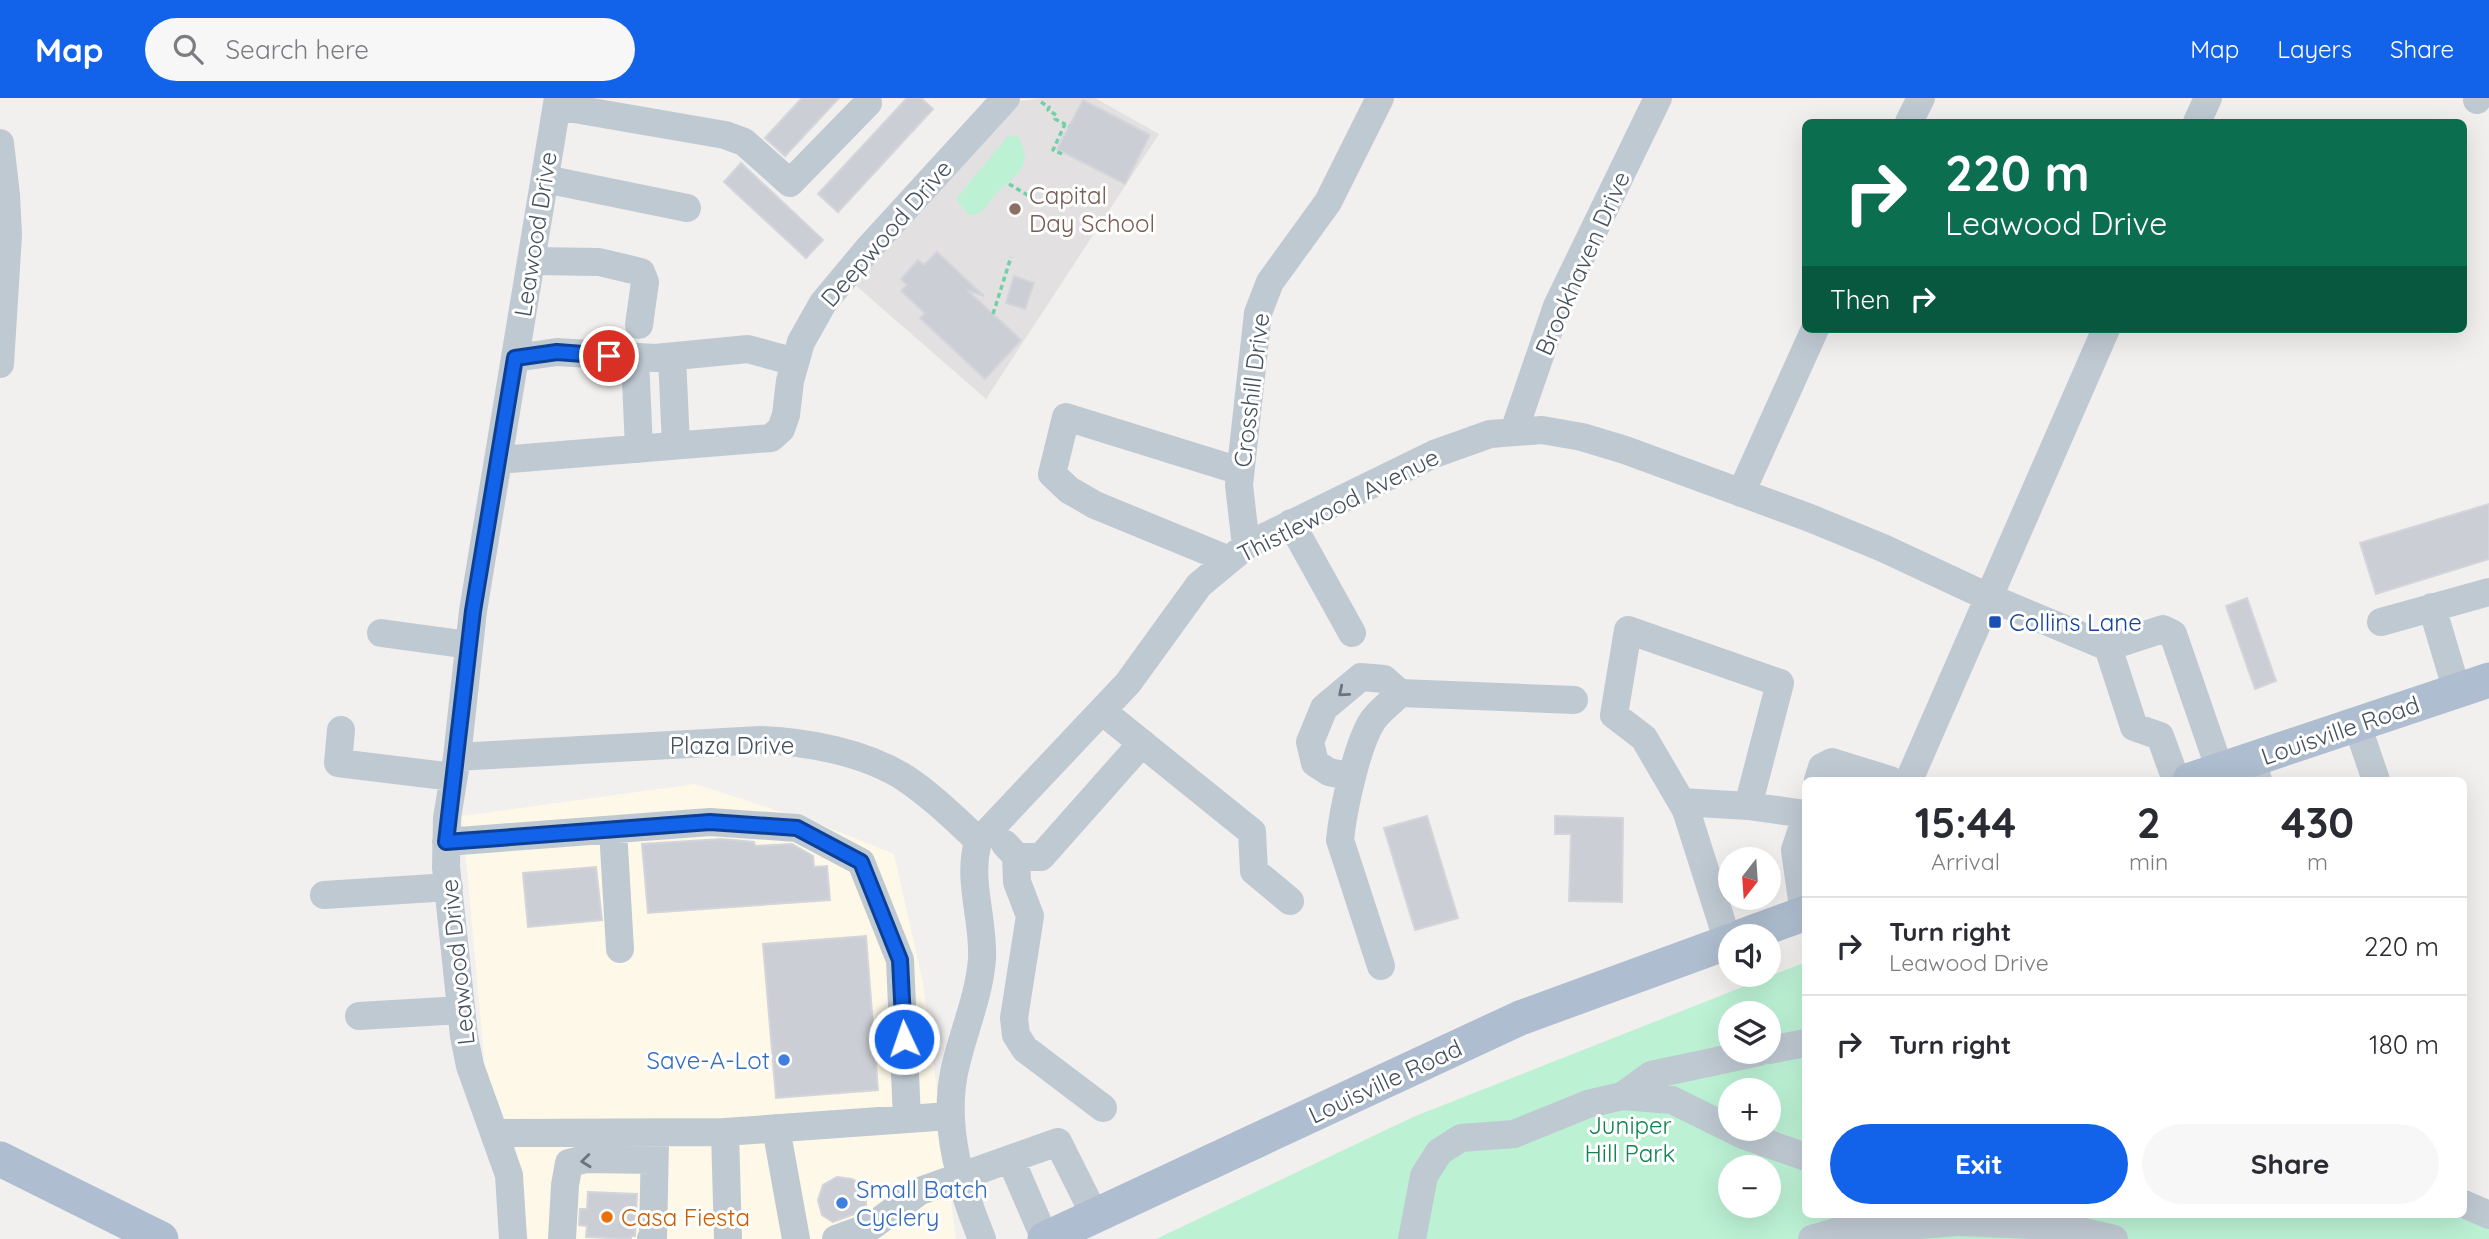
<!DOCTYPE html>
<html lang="en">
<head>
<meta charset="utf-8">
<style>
	body { margin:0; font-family:Quicksand,sans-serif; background:#f7f7f7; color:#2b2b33; height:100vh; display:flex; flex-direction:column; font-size:26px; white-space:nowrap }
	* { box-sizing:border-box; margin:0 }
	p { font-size:23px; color:#7c7c81 }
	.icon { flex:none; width:38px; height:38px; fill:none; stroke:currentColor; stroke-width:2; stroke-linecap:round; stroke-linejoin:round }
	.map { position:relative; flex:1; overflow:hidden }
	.panel { position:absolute; left:1802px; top:679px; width:665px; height:441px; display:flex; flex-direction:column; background:#fff; border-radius:10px; box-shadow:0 7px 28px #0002 }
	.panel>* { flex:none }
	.banner { position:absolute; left:1802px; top:21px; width:665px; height:214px; border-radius:10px; box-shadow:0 7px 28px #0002; background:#0b6e4f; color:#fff; overflow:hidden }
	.needle { width:46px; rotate:197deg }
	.tools { position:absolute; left:1718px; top:749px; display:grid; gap:14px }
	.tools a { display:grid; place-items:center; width:63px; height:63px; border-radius:50%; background:#fff; box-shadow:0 7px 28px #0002; font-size:35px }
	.pin { position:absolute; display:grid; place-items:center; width:60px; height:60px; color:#fff; margin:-30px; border:4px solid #fff; border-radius:50%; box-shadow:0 2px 7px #0007 }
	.me { position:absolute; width:77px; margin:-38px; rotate:357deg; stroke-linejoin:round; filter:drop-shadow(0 0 5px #0008) }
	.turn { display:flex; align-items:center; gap:24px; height:147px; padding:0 28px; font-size:32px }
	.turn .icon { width:91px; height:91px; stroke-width:2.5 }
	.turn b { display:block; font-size:49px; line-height:60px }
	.then { display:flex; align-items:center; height:66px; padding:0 28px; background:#0003; gap:14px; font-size:26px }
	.eta { display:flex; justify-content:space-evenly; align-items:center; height:119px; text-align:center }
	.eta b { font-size:42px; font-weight:800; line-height:49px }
	.primary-button { display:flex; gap:14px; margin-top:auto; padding:14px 28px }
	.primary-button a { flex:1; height:80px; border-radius:42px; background:#1263e9; color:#fff; font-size:28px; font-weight:800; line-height:80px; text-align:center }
	.primary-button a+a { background:#f7f7f7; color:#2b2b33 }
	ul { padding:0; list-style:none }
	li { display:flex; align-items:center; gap:21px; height:98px; padding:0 28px; border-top:2px solid #e1e1e2 }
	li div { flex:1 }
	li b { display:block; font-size:26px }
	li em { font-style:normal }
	header { display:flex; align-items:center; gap:42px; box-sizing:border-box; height:98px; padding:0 35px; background:#1263e9; color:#fff }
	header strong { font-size:33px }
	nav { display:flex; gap:38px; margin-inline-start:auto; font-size:24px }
	.search { width:490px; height:63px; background:#f7f7f7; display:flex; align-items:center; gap:18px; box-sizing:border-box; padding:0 24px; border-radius:38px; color:#7c7c81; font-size:26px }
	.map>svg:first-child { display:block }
	.commercial { fill:#fdf8e8 }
	.education { fill:#e3e0e1 }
	.green { fill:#bcf1d4; fill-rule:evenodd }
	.building { fill:#cbced4; stroke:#d3d5db; stroke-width:2 }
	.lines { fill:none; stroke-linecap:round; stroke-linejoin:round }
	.path { stroke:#72d0a8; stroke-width:3.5; stroke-dasharray:5 3.5; stroke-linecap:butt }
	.minor { stroke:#bfc9d2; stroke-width:28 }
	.major { stroke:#aebdcf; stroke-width:35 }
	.oneway { stroke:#6a7581 }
	.route-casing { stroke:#0c4097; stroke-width:18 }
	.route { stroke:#1263e9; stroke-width:12 }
	.education-dot { fill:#8d6e63; stroke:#fff; stroke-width:2.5 }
	.transit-dot { fill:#1a4fb4; stroke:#fff; stroke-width:2.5 }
	.shop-dot { fill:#3f7fe0; stroke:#fff; stroke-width:2.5 }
	.food-dot { fill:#e8710a; stroke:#fff; stroke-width:2.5 }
	.labels { text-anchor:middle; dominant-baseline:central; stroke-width:6; stroke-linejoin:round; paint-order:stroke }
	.education-label { font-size:24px; fill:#785e54; stroke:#fff; text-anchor:start }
	.street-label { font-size:24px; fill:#46515e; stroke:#fff }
	.transit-label { font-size:24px; fill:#164399; stroke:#fff; text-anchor:start }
	.shop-label { font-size:24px; fill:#366cbe; stroke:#fff; text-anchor:end }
	.park-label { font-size:24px; fill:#138352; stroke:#fff }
	.food-label { font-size:24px; fill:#c56008; stroke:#fff; text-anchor:start }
</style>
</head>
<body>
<header>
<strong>Map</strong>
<div class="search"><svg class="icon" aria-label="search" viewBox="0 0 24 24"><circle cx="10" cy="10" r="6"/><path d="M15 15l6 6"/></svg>Search here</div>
<nav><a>Map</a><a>Layers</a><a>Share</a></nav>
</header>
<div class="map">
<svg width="2489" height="1141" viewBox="0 0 2489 1141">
	<rect width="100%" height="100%" fill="#f2efef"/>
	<path class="commercial" d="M695 686 822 727 894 756 923 885 956 1141H528L517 1054 485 969 462 718Z"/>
	<path class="education" d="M1041 0H1095L1159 36 986 301 853 185 1016 2 1024 3Z"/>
	<path class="green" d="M1008 38H1018C1021 44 1025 52 1025 59 1023 77 1004 86 994 98 986 107 982 118 969 117L956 101Z
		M1806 864V1116H2489V1141H1156L1413 1019ZM1731 915H1769V954H1731ZM1731 992H1769V1031H1731ZM1731 1069H1769V1108H1731Z"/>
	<path class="building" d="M802 0H839L785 58 765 40Z
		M907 0H921L933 11 838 114 818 96Z
		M1083 2 1150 37 1125 86 1057 51Z
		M741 65 823 142 806 160 724 84Z
		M937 154 984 198 967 192 1021 242 985 281 920 220 925 215 901 193 907 187 901 181 918 162 924 167Z
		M1014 178 1034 185 1025 211 1006 205Z
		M2489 406V461L2376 496 2360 445Z
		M2247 500 2276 583 2255 591 2226 508Z
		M1427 718 1458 820 1415 832 1384 730Z
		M1555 718 1623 720 1622 804 1569 803 1571 736H1555Z
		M722 741 754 744 755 748 792 746 813 758 814 769 827 768 830 802 648 815 642 746Z
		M596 769 602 822 528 829 523 775Z
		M866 838 878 992 776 1000 763 846Z
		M837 1079 852 1081 859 1085 866 1099V1107L863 1113 833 1124 822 1117 818 1102 823 1087Z
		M588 1094 637 1096 635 1138H631V1141L586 1139 587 1128 579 1127 580 1111H587Z"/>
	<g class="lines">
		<path class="path" d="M1041 4 1049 9 1048 12 1056 17 1055 21 1065 26
			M1062 56 1053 52 1065 26 1069 28
			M1009 86 1034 101
			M993 216 1011 159"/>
		<path class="minor" d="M2477 2 2478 0
			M557 8 725 37 744 44 790 85 868 5
			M1909 24 1921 0
			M2197 24 2208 0
			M0 45 6 97 8 137 0 266
			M545 81 687 110
			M531 163 599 164 641 174 645 184 639 227
			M672 259 676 347
			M515 260 557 254 655 260 748 251 795 264
			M635 260 639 351
			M1514 333 1557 208 1658 0
			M498 362 771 340 781 331 786 317 790 283 801 244 823 205 868 151 1006 0
			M1741 395 1815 231
			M1291 425 1352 535
			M1246 448 1239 387 1258 215 1270 184 1328 104 1380 0
			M1229 462 1095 407 1069 392 1052 376 1066 319 1240 373
			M2432 509 2457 593
			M2381 524 2489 494
			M381 535 469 547
			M1102 613 1252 734 1254 773 1290 803
			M2357 627 2376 682
			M341 632 338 665 453 679
			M457 659 760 642C808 644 864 654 905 680 932 698 955 721 979 743
			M2252 662 2258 682
			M1352 679 1329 674 1315 665 1310 644 1324 610 1361 579 1384 581 1400 595
			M1818 682 1822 669 1832 664 1890 682
			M1909 682 2106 231
			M2176 682 2160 638 2134 629 2108 549 2163 531 2173 536 2220 672
			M1682 704 1748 708 1780 585 1628 532 1614 617 1644 640 1686 712 1728 844
			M1748 708 1806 716
			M613 732 620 851
			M446 744 710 724 797 730 861 764 900 862 907 1021
			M1005 746 1017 759H1041L1142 645
			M1016 758 1017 784 1030 818 1014 920 1016 937 1025 951 1103 1010
			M324 797 449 789
			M1804 816 1795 752 1806 719
			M1381 868 1340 742C1343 712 1357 646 1373 622 1380 612 1392 604 1400 595L1574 602
			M359 918 461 912
			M1769 952 1806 945
			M1622 998 1651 977 1759 954
			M776 1030 796 1141
			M725 1034 950 1018
			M495 1035 725 1034 728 1141
			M1011 1062 1045 1141
			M2464 1106 2489 1117
			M513 1141 509 1077 470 968 464 938 446 769 447 720 457 659 473 513 558 0
			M562 1141 565 1087 569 1065 586 1061 654 1062
			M651 1141 653 1139 655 1044
			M836 1141 872 1128 920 1093 1058 1044 1095 1118
			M982 1141C961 1090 943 1030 954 975 962 936 979 900 982 861 984 821 967 783 978 744L1128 585 1199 487 1246 448 1434 356 1490 336 1542 332 1582 339 1625 352 1810 420 1883 450 1988 499 2108 549
			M1412 1141 1424 1078 1439 1054 1461 1040 1514 1036 1588 1006 1622 998 1672 1002 1743 1037 1806 1059
			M1812 1141 1839 1133 1959 1124 2058 1128 2114 1141"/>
		<path class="major" d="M2190 682 2489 582
			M1743 838 1806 815
			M0 1061 161 1141
			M1045 1141 1520 920 1731 843"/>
	</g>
	<defs><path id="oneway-chevron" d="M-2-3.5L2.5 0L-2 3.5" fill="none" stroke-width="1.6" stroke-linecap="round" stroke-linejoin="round" transform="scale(1.75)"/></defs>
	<g class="oneway">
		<use href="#oneway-chevron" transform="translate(1343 594) rotate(140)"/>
		<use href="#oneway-chevron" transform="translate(586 1063) rotate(174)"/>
	</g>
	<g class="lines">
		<defs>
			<path id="route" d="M609 258 557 254 515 260 473 513 446 744 710 724 797 730 861 764 900 862 904 941"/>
		</defs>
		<use href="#route" class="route-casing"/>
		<use href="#route" class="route"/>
	</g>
	<circle class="education-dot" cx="1015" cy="111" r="7"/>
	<rect class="transit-dot" x="1988" y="517" width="14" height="14" rx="3.5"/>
	<g class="shop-dot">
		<circle cx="784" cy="962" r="7"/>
		<circle cx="842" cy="1105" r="7"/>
	</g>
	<circle class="food-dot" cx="607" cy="1119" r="7"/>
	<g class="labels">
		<g class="education-label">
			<text x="1029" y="97">Capital<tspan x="1029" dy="28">Day School</tspan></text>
		</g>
		<g class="street-label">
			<text transform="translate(886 135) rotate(-49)">Deepwood Drive</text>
			<text transform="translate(535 136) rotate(-81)">Leawood Drive</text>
			<text transform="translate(1582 165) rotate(-66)">Brookhaven Drive</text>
			<text transform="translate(1251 292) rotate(-83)">Crosshill Drive</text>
			<text transform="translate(1338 407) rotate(-27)">Thistlewood Avenue</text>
			<text transform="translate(2340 632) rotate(-19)">Louisville Road</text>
			<text x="732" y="647">Plaza Drive</text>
			<text transform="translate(457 864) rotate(-96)">Leawood Drive</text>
			<text transform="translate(1385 983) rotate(-25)">Louisville Road</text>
		</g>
		<g class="transit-label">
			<text x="2009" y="524">Collins Lane</text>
		</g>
		<g class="shop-label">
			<text x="770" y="962">Save-A-Lot</text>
			<text x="856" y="1091" text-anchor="start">Small Batch<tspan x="856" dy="28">Cyclery</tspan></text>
		</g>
		<g class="park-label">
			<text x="1630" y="1027">Juniper<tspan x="1630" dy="28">Hill Park</tspan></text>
		</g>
		<g class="food-label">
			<text x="621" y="1119">Casa Fiesta</text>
		</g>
	</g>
</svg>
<div class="tools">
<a><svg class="needle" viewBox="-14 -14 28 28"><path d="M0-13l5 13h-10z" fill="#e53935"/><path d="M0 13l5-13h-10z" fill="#7c7c81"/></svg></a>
<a><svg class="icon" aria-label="sound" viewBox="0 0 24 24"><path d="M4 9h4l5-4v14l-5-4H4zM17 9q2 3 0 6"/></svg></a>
<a><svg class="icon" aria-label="layers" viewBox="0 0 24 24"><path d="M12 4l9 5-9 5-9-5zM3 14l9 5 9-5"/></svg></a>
<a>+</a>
<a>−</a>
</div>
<div class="pin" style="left:609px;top:258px;background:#d93025"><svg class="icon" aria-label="arrive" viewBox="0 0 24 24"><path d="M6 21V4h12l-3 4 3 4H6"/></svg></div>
<svg class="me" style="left:904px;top:941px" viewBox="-20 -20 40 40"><circle r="17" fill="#1263e9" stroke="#fff" stroke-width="3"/><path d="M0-11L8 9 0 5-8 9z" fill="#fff"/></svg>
<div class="banner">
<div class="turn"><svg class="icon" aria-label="right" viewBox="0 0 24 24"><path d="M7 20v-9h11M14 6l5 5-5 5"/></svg><div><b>220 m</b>Leawood Drive</div></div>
<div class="then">Then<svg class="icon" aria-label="right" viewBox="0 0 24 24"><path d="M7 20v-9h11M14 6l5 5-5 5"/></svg></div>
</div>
<section class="panel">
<div class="eta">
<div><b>15:44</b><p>Arrival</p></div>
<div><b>2</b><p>min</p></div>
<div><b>430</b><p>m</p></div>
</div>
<ul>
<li><svg class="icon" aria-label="right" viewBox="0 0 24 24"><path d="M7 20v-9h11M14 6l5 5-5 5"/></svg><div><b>Turn right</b><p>Leawood Drive</p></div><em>220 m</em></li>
<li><svg class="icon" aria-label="right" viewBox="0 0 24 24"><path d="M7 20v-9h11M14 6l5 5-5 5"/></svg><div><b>Turn right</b></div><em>180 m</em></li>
</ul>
<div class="primary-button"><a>Exit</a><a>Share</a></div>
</section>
</div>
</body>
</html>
